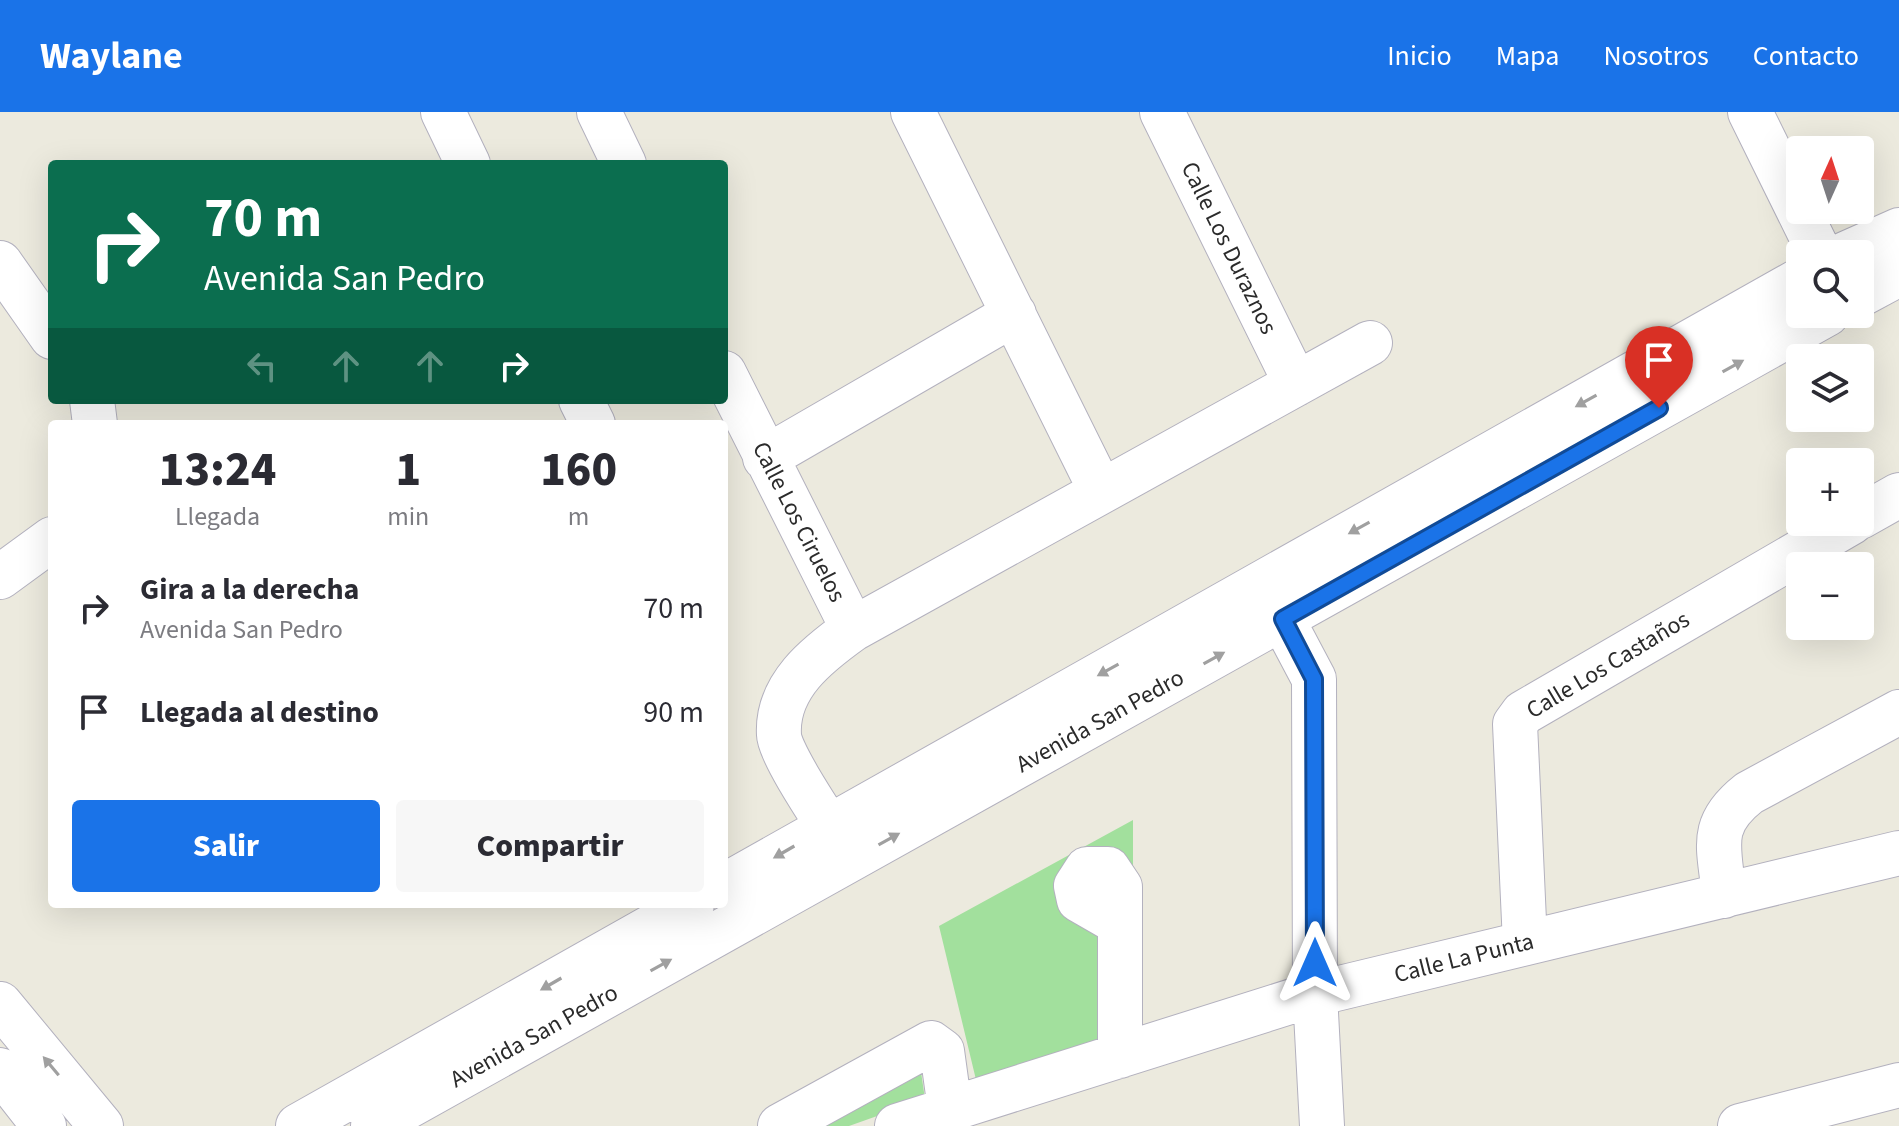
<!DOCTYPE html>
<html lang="es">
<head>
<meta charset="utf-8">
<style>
	body { margin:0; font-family:"Source Sans 3",sans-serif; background:#f7f7f7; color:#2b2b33; height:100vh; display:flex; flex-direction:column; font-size:30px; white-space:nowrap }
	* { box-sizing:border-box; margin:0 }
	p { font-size:26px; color:#7c7c81 }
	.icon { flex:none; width:44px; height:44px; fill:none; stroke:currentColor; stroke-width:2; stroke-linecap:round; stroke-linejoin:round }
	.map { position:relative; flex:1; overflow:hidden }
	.details { position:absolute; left:48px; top:308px; width:680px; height:488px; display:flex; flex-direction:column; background:#fff; border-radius:8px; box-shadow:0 8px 32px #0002 }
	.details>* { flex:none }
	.banner { position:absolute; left:48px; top:48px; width:680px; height:244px; border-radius:8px; box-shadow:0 8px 32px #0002; background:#0b6e4f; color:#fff; overflow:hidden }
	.needle { width:52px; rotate:3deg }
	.controls { position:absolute; left:1786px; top:24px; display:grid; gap:16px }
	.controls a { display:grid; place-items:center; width:88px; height:88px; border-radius:8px; background:#fff; box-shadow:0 8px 32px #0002; font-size:40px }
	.pin { position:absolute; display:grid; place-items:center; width:68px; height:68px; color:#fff; margin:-82px -34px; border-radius:50% 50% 50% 0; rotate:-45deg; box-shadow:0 0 8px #0007 }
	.pin .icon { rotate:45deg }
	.me { position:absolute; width:88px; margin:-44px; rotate:0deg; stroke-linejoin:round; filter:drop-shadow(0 0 6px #0008) }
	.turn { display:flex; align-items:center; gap:28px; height:168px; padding:0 24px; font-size:36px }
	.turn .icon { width:104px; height:104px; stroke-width:2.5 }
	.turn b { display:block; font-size:56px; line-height:68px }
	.lanes { display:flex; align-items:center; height:76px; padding:0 24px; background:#0003; justify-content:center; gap:40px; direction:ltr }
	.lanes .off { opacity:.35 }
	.eta { display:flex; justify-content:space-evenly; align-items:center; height:136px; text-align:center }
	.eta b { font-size:48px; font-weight:800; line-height:56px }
	.cta { display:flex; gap:16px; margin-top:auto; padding:16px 24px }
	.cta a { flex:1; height:92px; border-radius:8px; background:#1a73e8; color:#fff; font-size:32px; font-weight:800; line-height:92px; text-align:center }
	.cta a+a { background:#f7f7f7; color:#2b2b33 }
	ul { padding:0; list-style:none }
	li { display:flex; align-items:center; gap:24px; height:104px; padding:0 24px }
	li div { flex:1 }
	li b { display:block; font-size:30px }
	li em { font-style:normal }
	header { display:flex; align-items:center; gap:48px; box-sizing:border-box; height:112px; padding:0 40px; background:#1a73e8; color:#fff }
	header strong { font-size:38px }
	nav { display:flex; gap:44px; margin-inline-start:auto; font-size:28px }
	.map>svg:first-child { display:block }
	.green { fill:#a2e09d }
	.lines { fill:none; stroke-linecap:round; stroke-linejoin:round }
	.minor-casing { stroke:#b3b1be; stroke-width:46 }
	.minor { stroke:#fff; stroke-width:44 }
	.oneway { fill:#a0a0a0 }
	.route-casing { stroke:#114b97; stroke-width:20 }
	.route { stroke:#1a73e8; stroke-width:14 }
	.labels { text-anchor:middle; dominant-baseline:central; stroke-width:8; stroke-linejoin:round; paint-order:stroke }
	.street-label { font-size:24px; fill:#2b2b2b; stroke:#fff }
</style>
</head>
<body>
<header>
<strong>Waylane</strong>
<nav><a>Inicio</a><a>Mapa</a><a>Nosotros</a><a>Contacto</a></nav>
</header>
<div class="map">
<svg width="1899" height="1014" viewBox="0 0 1899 1014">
	<rect width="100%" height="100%" fill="#eceade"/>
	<path class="green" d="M1133 708V922L978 976 939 814Z
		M921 960 925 987 849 1014H821Z"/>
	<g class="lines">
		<defs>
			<path id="minor" d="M443 0 468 52
				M599 0 624 52
				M913 0 1101 379
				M1162 0 1296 272
				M1750 0 1820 142
				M1845 142 1899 118
				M0 151 52 225
				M1860 183 1899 162
				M724 261 853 517
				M92 288 95 312
				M581 288 593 312
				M765 346 1014 202
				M1860 405 1899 383
				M0 465 52 427
				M1268 480 1314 567 1315 882 1322 1014
				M829 715C818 698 779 639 779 623 776 574 818 542 853 517L1370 231
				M724 774 1800 168
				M1724 784C1720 736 1707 714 1749 681L1899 600
				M1119 811 1079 788 1076 774 1087 757H1108L1120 775V944
				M1525 831 1515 612 1523 601 1852 410
				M0 892 101 1014
				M0 958 44 1014
				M298 1014 692 792
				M373 1014 1827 202
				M780 1014 931 931 942 939 950 997
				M897 1014 1315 882 1899 741
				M1740 1014 1899 973"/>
		</defs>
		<use href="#minor" class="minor-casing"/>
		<use href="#minor" class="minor"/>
	</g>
	<defs><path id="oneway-solid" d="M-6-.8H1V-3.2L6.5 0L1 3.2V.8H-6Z" transform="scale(2)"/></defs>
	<g class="oneway">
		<use href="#oneway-solid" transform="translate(1733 254) rotate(-29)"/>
		<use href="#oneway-solid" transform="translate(1586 289) rotate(151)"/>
		<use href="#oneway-solid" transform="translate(1359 416) rotate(151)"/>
		<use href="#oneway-solid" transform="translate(1214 546) rotate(-29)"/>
		<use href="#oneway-solid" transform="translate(1108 558) rotate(151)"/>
		<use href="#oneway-solid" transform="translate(889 727) rotate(-29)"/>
		<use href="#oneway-solid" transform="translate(784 740) rotate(150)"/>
		<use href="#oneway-solid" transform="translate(661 853) rotate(-29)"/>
		<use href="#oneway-solid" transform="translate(551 872) rotate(150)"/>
		<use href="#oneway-solid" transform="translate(51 954) rotate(-130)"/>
	</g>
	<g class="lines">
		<defs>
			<path id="route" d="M1315 851 1314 567 1283 507 1659 296"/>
		</defs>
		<use href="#route" class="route-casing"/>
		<use href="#route" class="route"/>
	</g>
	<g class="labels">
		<g class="street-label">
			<text transform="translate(1229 136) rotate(64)">Calle Los Duraznos</text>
			<text transform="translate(799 410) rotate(63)">Calle Los Ciruelos</text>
			<text transform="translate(1608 553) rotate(-31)">Calle Los Castaños</text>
			<text transform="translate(1100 609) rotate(-29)">Avenida San Pedro</text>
			<text transform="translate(1464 846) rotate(-14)">Calle La Punta</text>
			<text transform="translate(534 924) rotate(-29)">Avenida San Pedro</text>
		</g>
	</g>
</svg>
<div class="controls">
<a><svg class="needle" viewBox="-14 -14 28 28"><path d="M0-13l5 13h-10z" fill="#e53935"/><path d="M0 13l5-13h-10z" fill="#7c7c81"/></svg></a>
<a><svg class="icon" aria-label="search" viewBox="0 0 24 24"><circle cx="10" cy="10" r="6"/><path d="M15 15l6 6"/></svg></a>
<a><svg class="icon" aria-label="layers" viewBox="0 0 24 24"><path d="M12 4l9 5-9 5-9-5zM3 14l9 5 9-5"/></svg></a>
<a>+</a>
<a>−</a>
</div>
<div class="pin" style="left:1659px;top:296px;background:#d93025"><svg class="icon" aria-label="arrive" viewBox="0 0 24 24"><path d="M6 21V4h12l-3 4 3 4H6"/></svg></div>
<svg class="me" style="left:1315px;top:851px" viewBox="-20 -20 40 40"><path d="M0-17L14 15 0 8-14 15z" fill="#1a73e8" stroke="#fff" stroke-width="4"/></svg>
<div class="banner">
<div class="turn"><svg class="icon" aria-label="right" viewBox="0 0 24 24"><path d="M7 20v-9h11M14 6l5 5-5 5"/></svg><div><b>70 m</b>Avenida San Pedro</div></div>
<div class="lanes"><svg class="icon off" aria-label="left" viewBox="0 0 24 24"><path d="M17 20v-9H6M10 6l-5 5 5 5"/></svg><svg class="icon off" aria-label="ahead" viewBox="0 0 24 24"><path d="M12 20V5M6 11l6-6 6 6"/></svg><svg class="icon off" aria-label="ahead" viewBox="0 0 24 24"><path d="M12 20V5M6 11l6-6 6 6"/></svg><svg class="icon" aria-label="right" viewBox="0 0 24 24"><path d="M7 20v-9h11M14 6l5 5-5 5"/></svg></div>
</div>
<section class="details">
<div class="eta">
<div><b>13:24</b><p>Llegada</p></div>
<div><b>1</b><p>min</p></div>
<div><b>160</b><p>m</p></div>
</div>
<ul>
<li><svg class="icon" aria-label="right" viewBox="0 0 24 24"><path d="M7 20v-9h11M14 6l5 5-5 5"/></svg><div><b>Gira a la derecha</b><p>Avenida San Pedro</p></div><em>70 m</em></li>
<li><svg class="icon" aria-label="arrive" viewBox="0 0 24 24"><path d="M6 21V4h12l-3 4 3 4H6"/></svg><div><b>Llegada al destino</b></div><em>90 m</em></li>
</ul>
<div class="cta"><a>Salir</a><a>Compartir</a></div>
</section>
</div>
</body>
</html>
